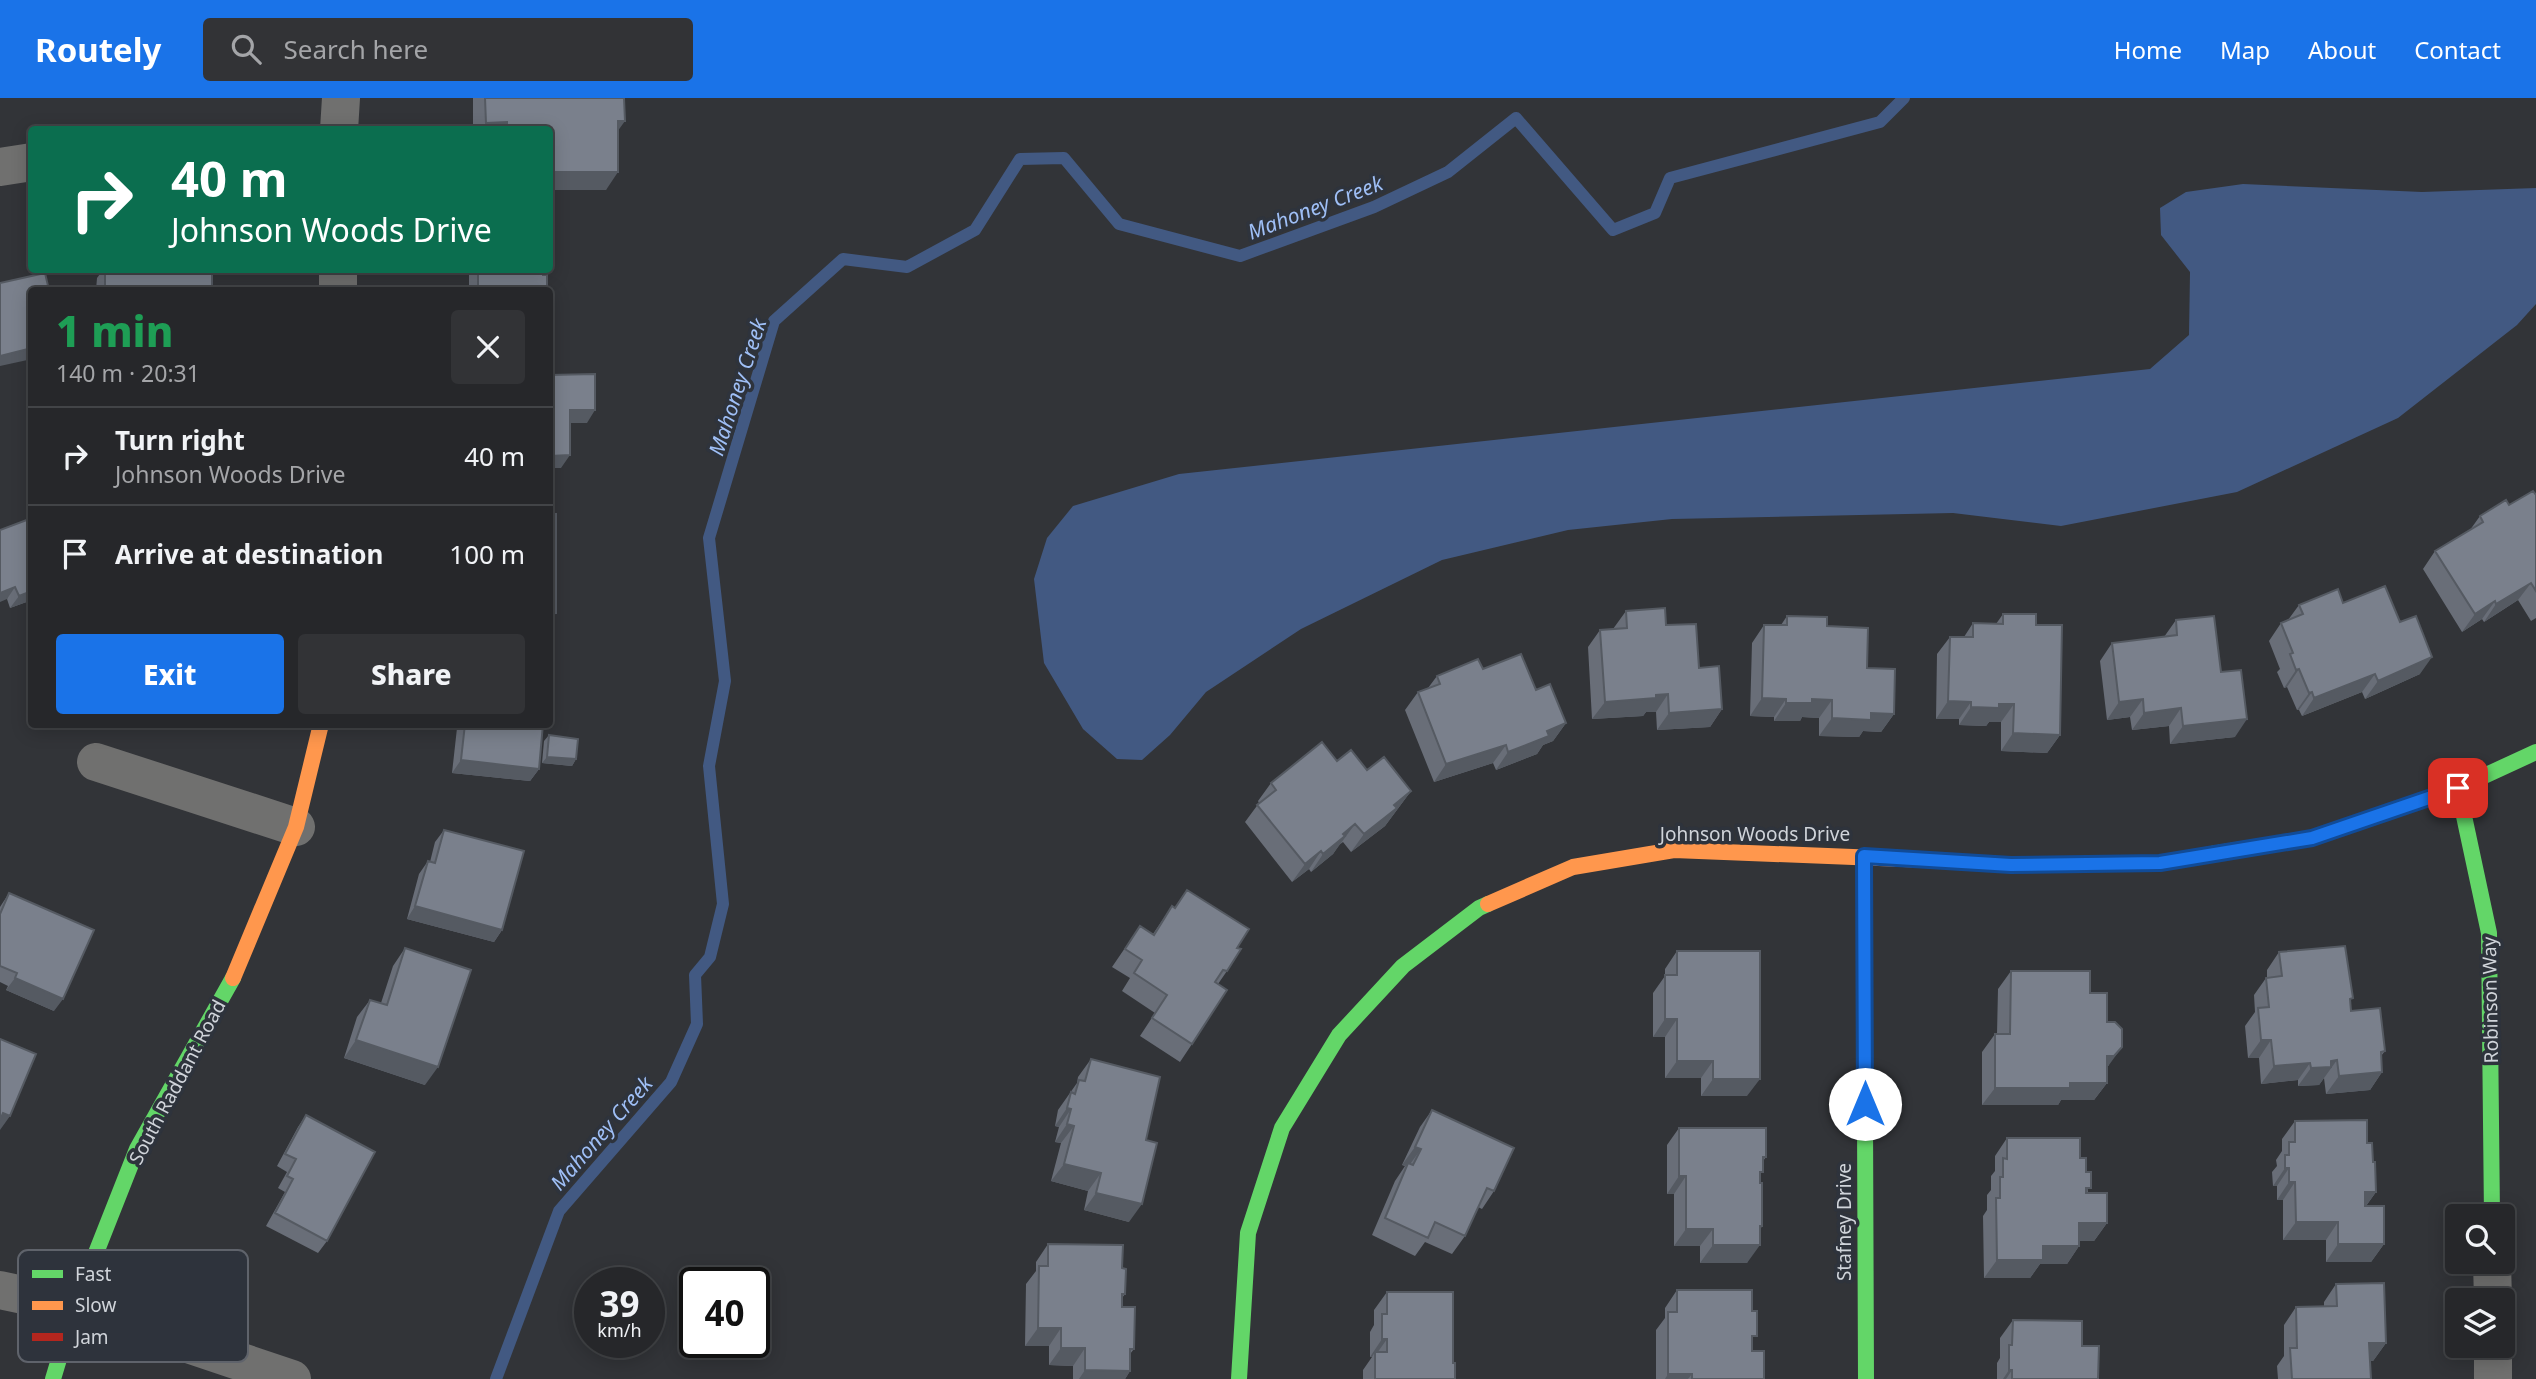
<!DOCTYPE html>
<html lang="en">
<head>
<meta charset="utf-8">
<style>
	body { margin:0; font-family:"Noto Sans",sans-serif; background:#323336; color:#f1f3f6; height:100vh; display:flex; flex-direction:column; font-size:26px; white-space:nowrap }
	* { box-sizing:border-box; margin:0 }
	p { font-size:23px; color:#a4a5a8 }
	.icon { flex:none; width:38px; height:38px; fill:none; stroke:currentColor; stroke-width:2; stroke-linecap:round; stroke-linejoin:round }
	.map { position:relative; flex:1; overflow:hidden }
	.panel { position:absolute; left:28px; top:189px; width:525px; height:441px; display:flex; flex-direction:column; background:#26272a; border-radius:7px; box-shadow:0 4px 18px #0003,0 0 0 2px #424447 }
	.panel>* { flex:none }
	.guide { position:absolute; left:28px; top:28px; width:525px; height:147px; border-radius:7px; box-shadow:0 4px 18px #0003,0 0 0 2px #424447; background:#0b6e4f; color:#fff; overflow:hidden }
	.tools { position:absolute; left:2445px; top:1106px; display:grid; gap:14px }
	.tools a { display:grid; place-items:center; width:70px; height:70px; border-radius:7px; background:#26272a; box-shadow:0 4px 18px #0003,0 0 0 2px #424447; font-size:35px }
	.speed { position:absolute; left:574px; top:1169px; display:flex; gap:14px; font-size:35px; font-weight:700; text-align:center }
	.speed>* { display:grid; place-content:center; width:91px; height:91px; border-radius:50%; background:#26272a; box-shadow:0 4px 18px #0003,0 0 0 2px #424447; line-height:1 }
	.speed small { font-size:18px; font-weight:400 }
	.speed .limit { border:4px solid #111; border-radius:10px; background:#fff; color:#111 }
	.pin { position:absolute; display:grid; place-items:center; width:60px; height:60px; color:#fff; margin:-30px; border-radius:14px; box-shadow:0 4px 10px #0006 }
	.me { position:absolute; width:77px; margin:-38px; rotate:0deg; stroke-linejoin:round; filter:drop-shadow(0 0 5px #0008) }
	.turn { display:flex; align-items:center; gap:24px; height:147px; padding:0 28px; font-size:32px }
	.turn .icon { width:91px; height:91px; stroke-width:2.5 }
	.turn b { display:block; font-size:49px; line-height:60px }
	.round { display:grid; place-items:center; flex:none; width:74px; height:74px; border-radius:7px; background:#323336 }
	.headline { display:flex; align-items:center; justify-content:space-between; height:119px; padding:0 28px }
	h1 { font-size:42px; font-weight:800; line-height:52px; color:#1e9e55 }
	.cta { display:flex; gap:14px; margin-top:auto; padding:14px 28px }
	.cta a { flex:1; height:80px; border-radius:7px; background:#1a73e8; color:#fff; font-size:28px; font-weight:800; line-height:80px; text-align:center }
	.cta a+a { background:#323336; color:#f1f3f6 }
	ul { padding:0; list-style:none }
	li { display:flex; align-items:center; gap:21px; height:98px; padding:0 28px; border-top:2px solid #424447 }
	li div { flex:1 }
	li b { display:block; font-size:26px }
	li em { font-style:normal }
	header { display:flex; align-items:center; gap:42px; box-sizing:border-box; height:98px; padding:0 35px; background:#1a73e8; color:#fff }
	header strong { font-size:33px }
	nav { display:flex; gap:38px; margin-inline-start:auto; font-size:24px }
	.search { width:490px; height:63px; background:#323336; display:flex; align-items:center; gap:18px; box-sizing:border-box; padding:0 24px; border-radius:7px; color:#a4a5a8; font-size:26px }
	.map>svg:first-child { display:block }
	.water { fill:#425982 }
	.lines { fill:none; stroke-linecap:round; stroke-linejoin:round }
	.stream { stroke:#425982; stroke-width:12 }
	.street { stroke:#70706f; stroke-width:38 }
	.fast { stroke:#63d668; stroke-width:16 }
	.slow { stroke:#ff974d; stroke-width:16 }
	.jam { stroke:#b3261e; stroke-width:16 }
	.wall { fill:#696e78 }
	.shaded-wall { fill:#555a62 }
	.building { fill:#7a808c; stroke:#555a62; stroke-width:2 }
	.route-casing { stroke:#114b97; stroke-width:18 }
	.route { stroke:#1a73e8; stroke-width:12 }
	.labels { text-anchor:middle; dominant-baseline:central; stroke-width:7; stroke-linejoin:round; paint-order:stroke }
	.street-label { font-size:19px; fill:#d0d4da; stroke:#2e333c }
	.water-label { font-size:21px; font-style:italic; fill:#9fbff6; stroke:#2e333c }
	.key { fill:#2e333c; stroke:#5f636b; stroke-width:2 }
	.key-label { font-size:19px; fill:#d0d4da }
</style>
</head>
<body>
<header>
<strong>Routely</strong>
<div class="search"><svg class="icon" aria-label="search" viewBox="0 0 24 24"><circle cx="10" cy="10" r="6"/><path d="M15 15l6 6"/></svg>Search here</div>
<nav><a>Home</a><a>Map</a><a>About</a><a>Contact</a></nav>
</header>
<div class="map">
<svg width="2536" height="1281" viewBox="0 0 2536 1281">
	<rect width="100%" height="100%" fill="#323438"/>
	<path class="water" d="M2243 86 2422 94 2536 90V206L2517 227 2398 320 2237 394 2061 428 1953 415 1672 421 1568 432 1442 462 1301 531 1206 594 1170 637 1142 662 1117 661 1083 631 1044 565 1034 481 1047 440 1073 408 1179 376 2150 271 2189 237 2190 174 2161 137 2160 110 2186 94Z"/>
	<g class="lines">
		<path class="stream" d="M496 1281 559 1113 671 984 697 926 695 877 710 859 723 806 709 668 725 583 709 440 774 223 843 161 907 169 975 132 1020 61 1064 60 1119 126 1240 158 1374 109 1448 74 1516 20 1613 132 1655 115 1670 80 1880 24 1904 0"/>
		<path class="street" d="M339 32 341 0
			M0 69 32 64
			M338 192V172
			M96 664 296 729
			M2492 1164 2493 1202
			M0 1192 75 1208 292 1281
			M2493 1248V1281"/>
		<path class="fast" d="M2458 690 2489 835 2492 1118
			M2212 756 2312 740 2458 690 2536 654
			M1864 758 1866 1281
			M53 1281 75 1208 137 1051 233 880
			M1239 1281 1248 1135 1282 1030 1339 937 1403 868 1479 810 1488 806"/>
		<path class="slow" d="M1488 806 1573 769 1674 752 1928 762
			M233 880 296 729 321 626"/>
		<path class="jam" d="M1928 762 2011 767 2160 765 2212 756"/>
	</g>
	<path class="wall" d="M473 0H624L606 92 550 32H473Z
		M103 172H212V192H96L97 180Z
		M469 172H543V177L547 192H469Z
		M2536 397V520L2531 523 2518 502 2484 524 2482 521 2462 534 2423 471 2435 453 2470 432 2480 418Z
		M32 420V502L10 510 7 501Z
		M2343 505 2420 576 2365 601 2362 594 2302 618 2299 612H2297L2287 589 2284 590 2277 574 2280 571 2269 543 2281 525 2288 522 2299 507Z
		M1626 513 1666 527 1699 570 1722 611 1710 629 1657 632 1656 614H1646L1643 618 1592 621 1588 549 1600 532 1613 531Z
		M2003 516 2036 527 2060 637 2047 655 2001 653V624H1989L1986 628 1959 627V621H1936L1937 556 1950 539H1964L1973 525 1996 526Z
		M1787 518 1827 528 1867 570 1894 616 1881 634 1863 633 1859 639 1819 638V620L1802 619 1800 623H1774V619L1750 618 1752 545 1764 527H1781Z
		M2176 522 2221 574 2235 639 2170 646 2169 628 2132 632 2130 619 2107 622 2100 563 2112 545 2164 539Z
		M1483 571 1536 592 1566 625 1553 643 1543 647 1537 656 1496 672 1493 665 1434 684 1405 612 1418 594 1428 590 1437 578Z
		M459 626H543L539 671 530 683 452 675 457 630Z
		M549 637 576 661 572 668 542 665 544 643Z
		M1337 663 1367 672 1411 693 1385 728 1351 754 1343 744 1339 747 1333 756 1311 774 1309 771 1292 784 1245 724 1259 705 1258 703 1271 685Z
		M444 732 502 832 494 844 407 821 419 776 428 763 430 764 435 744Z
		M1187 792 1237 850 1227 873 1218 886 1192 946 1180 964 1140 938 1155 915 1122 893 1130 880 1112 869 1140 828 1153 836 1172 808 1175 810Z
		M9 795 54 913 6 892 8 888 0 884V809Z
		M405 850 425 987 344 960 357 919 370 902 381 905 393 868Z
		M1677 853 1747 998H1701V980H1665V939H1653V895L1665 878V871Z
		M2279 854 2350 904 2351 913 2385 953 2381 958 2382 974 2370 992 2326 996 2324 980 2319 987 2298 988V982L2261 986 2259 960H2248L2245 928 2255 914 2254 897 2266 880 2267 879V872Z
		M2011 873 2090 895 2107 924 2109 967 2107 969V985L2094 1002H2061L2058 1007H1982V954L1995 936H1997L1998 891Z
		M1091 961 1129 1124 1084 1112 1088 1093 1051 1083 1061 1045 1055 1044 1059 1029 1055 1028 1058 1012 1077 985 1078 979Z
		M1432 1012 1494 1093 1482 1111 1478 1109 1465 1138 1452 1156 1425 1144 1415 1158 1372 1137 1395 1083 1405 1068 1402 1067 1420 1029Z
		M306 1017 327 1143 318 1155 266 1128 285 1094 278 1090 287 1074 277 1068 298 1029Z
		M2295 1023 2367 1045 2373 1064 2376 1094 2366 1108 2384 1146 2371 1164H2326V1142H2283V1102H2277V1088H2273L2272 1074 2277 1068 2276 1062 2282 1053V1041Z
		M1679 1030 1766 1059 1763 1063 1760 1078 1762 1128 1760 1132 1747 1165H1700V1148H1674V1096H1667V1047Z
		M2007 1040 2080 1060 2086 1074 2088 1095 2107 1125 2094 1143H2079V1148L2067 1166H2040L2030 1180H1984L1983 1118 1987 1112V1097L1991 1092V1078L1995 1073V1058Z
		M1048 1146 1122 1170 1125 1196 1122 1200V1209L1134 1251 1130 1256V1273L1125 1281H1073V1268L1049 1267V1248H1025L1026 1186 1036 1173V1164Z
		M2336 1186 2386 1245 2373 1263H2370L2371 1281H2278L2277 1268 2284 1258V1227L2296 1209 2324 1208V1204Z
		M1677 1192 1752 1245V1253L1764 1281H1656V1232L1665 1220V1210Z
		M1387 1194 1453 1265 1455 1281H1363V1272L1372 1259H1370V1234L1374 1227V1212Z
		M2013 1222 2082 1248 2098 1281H1997V1265L2000 1260V1240Z"/>
	<path class="shaded-wall" d="M618 23H625L612 41Z
		M507 24 502 32H481L486 25Z
		M550 74H618L606 92H550Z
		M32 250V261L0 268V258Z
		M570 312H595L587 325H561Z
		M570 357 561 370H550V358Z
		M2531 485 2518 502 2484 524 2496 506Z
		M15 489 7 501 0 504V495Z
		M32 493V502L10 510 19 498Z
		M2495 503 2482 521 2462 534 2475 516Z
		M550 515H556L550 524Z
		M2432 559 2420 576 2365 601 2378 583Z
		M2299 571 2287 589 2284 590 2296 572Z
		M2375 576 2362 594 2302 618 2314 600Z
		M2312 594 2299 612H2297L2309 595Z
		M1668 596 1656 614H1646L1643 618 1592 621 1605 604Z
		M1762 600 1786 601 1774 619 1750 618Z
		M1812 601 1832 602 1819 620 1802 619 1800 623H1774L1786 605Z
		M2143 601 2130 619 2107 622 2119 604Z
		M1948 603 1971 604 1959 621H1936Z
		M1999 606H2014L2001 624H1989L1986 628 1959 627 1971 609Z
		M2181 610 2169 628 2132 632 2144 615Z
		M1722 611 1710 629 1657 632 1669 615Z
		M1871 615 1894 616 1881 634 1863 633 1859 639 1819 638 1832 620Z
		M2247 621 2235 639 2170 646 2183 628Z
		M1566 625 1553 643 1543 647 1537 656 1496 672 1508 654 1547 633Z
		M2013 635 2060 637 2047 655 2001 653Z
		M1506 647 1493 665 1434 684 1446 666Z
		M547 659 576 661 572 668 542 665Z
		M461 662 539 671 530 683 452 675Z
		M1411 693 1385 728 1351 754 1364 736 1394 707Z
		M1355 726 1333 756 1311 774 1323 756 1343 736Z
		M1321 753 1309 771 1292 784 1305 766Z
		M415 808 502 832 494 844 407 821Z
		M15 880 63 901 54 913 6 892Z
		M1665 921H1677L1665 939H1653Z
		M356 942 438 969 425 987 344 960Z
		M2261 942H2271L2259 960H2248Z
		M2122 949 2109 967 2101 976 2107 958Z
		M2337 962 2319 987 2298 988 2311 970 2331 963Z
		M1677 963H1713L1701 980H1665Z
		M2310 965 2298 982 2261 986 2274 968Z
		M2382 974 2370 992 2326 996 2339 978Z
		M1713 981H1760L1747 998H1701Z
		M2070 985H2107L2094 1002H2061L2058 1007H1982L1995 990Z
		M1067 1010 1071 1011 1059 1029 1055 1028Z
		M3 1015 10 1018 0 1032V1019Z
		M1067 1026 1074 1028 1061 1045 1055 1044Z
		M1415 1049 1421 1051 1408 1069V1065L1406 1068 1402 1067Z
		M1064 1066 1101 1075 1088 1093 1051 1083Z
		M2285 1070H2289L2277 1088H2273Z
		M1679 1078H1686L1674 1096H1667Z
		M2289 1084H2295L2283 1102H2277Z
		M2365 1094H2376L2363 1112Z
		M1096 1095 1142 1106 1129 1124 1084 1112Z
		M2296 1124H2338L2326 1142H2283Z
		M2079 1125H2107L2094 1143H2067Z
		M1686 1131H1713L1700 1148H1674Z
		M2338 1146H2384L2371 1164H2326Z
		M1713 1147H1760L1747 1165H1700Z
		M2043 1148H2079L2067 1166H2040L2030 1180H1984L1997 1162Z
		M1038 1230H1061L1049 1248H1025Z
		M1382 1241H1387L1375 1258V1254L1372 1259H1370Z
		M2369 1245H2386L2373 1263H2356Z
		M1061 1250H1085L1073 1268 1049 1267Z
		M1085 1272 1130 1273 1125 1281H1079Z
		M2009 1272H2012L2006 1281H2003Z
		M1668 1276H1692L1688 1281H1665Z"/>
	<path class="building" d="M485 0H624L625 23H618V74H550V32H507V24L486 25Z
		M105 172H212V192H105Z
		M478 172H543V177H547V192H478Z
		M45 175 49 192H32V250L0 258V185Z
		M595 276V312H570V357L550 358V277Z
		M2533 393 2536 397V493L2531 485 2496 506 2495 503 2475 516 2435 453 2483 424 2480 418 2506 402 2509 407Z
		M550 416H556V515H550Z
		M32 420V493L19 498 15 489 0 495V432Z
		M2385 488 2400 524 2416 518 2432 559 2378 583 2375 576 2314 600 2312 594 2309 595 2299 571 2296 572 2290 556 2293 555 2281 525 2303 516 2299 507 2338 491 2343 505Z
		M1665 510 1666 527 1696 526 1699 570 1719 568 1722 611 1669 615 1668 596 1656 597V600L1605 604 1600 532 1627 530 1626 513Z
		M2003 516H2036V527H2062L2060 637 2013 635 2014 606H1999V610L1971 609V604L1948 603 1950 539H1973V525L2003 526Z
		M1787 518 1827 519V528L1868 530 1867 570 1895 571 1894 616 1871 615V622L1832 620V602L1812 601V605H1786V601L1762 600 1764 527H1787Z
		M2214 518 2221 574 2241 572 2247 621 2183 628 2181 610 2144 615 2143 601 2119 604 2112 545 2177 537 2176 522Z
		M1521 556 1536 592 1550 586 1566 625 1547 633 1549 638 1508 654 1506 647 1446 666 1418 594 1440 586 1437 578 1478 561 1483 571Z
		M465 626H543L539 671 461 662Z
		M549 637 578 641 576 661 547 659Z
		M1322 644 1337 663 1351 652 1367 672 1384 659 1411 693 1394 707 1397 710 1364 736 1355 726 1343 736 1345 738 1323 756 1321 753 1305 766 1257 707 1276 692 1271 685Z
		M444 732 524 753 502 832 415 808 428 763 435 765Z
		M1187 792 1249 831 1237 850 1241 851 1227 873 1223 872 1215 884 1227 892 1192 946 1152 920 1167 897 1134 875 1142 862 1125 851 1140 828 1154 837 1172 808 1175 810Z
		M9 795 94 832 63 901 15 880 17 875 0 868V816Z
		M2345 848 2353 900 2350 901 2351 913 2380 910 2385 953 2381 954 2382 974 2339 978 2337 962 2331 963V969L2311 970 2310 965 2274 968 2271 942H2261L2258 910 2269 909 2266 880 2282 878 2279 854Z
		M405 850 471 872 438 969 356 942 370 902 387 907Z
		M1677 853H1760V981H1713V963H1677V921H1665V877H1677Z
		M2011 873H2090V895H2107V924H2115L2122 931V949L2114 958H2107V985H2070V990H1995V936H2010Z
		M0 941 36 956 10 1018 3 1015 0 1022Z
		M1091 961 1160 979 1146 1042 1157 1045 1142 1106 1096 1095 1101 1075 1064 1066 1074 1028 1067 1026 1071 1011 1067 1010 1071 994 1075 996 1079 982 1085 983Z
		M1432 1012 1514 1050 1494 1093 1487 1090 1465 1138 1435 1124 1428 1140 1385 1120 1408 1065 1413 1067 1421 1051 1415 1049Z
		M306 1017 375 1054 327 1143 275 1115 293 1081 287 1078 296 1061 285 1056Z
		M2367 1022V1045H2372L2373 1064H2375L2376 1094H2365V1108H2384V1146H2338V1124H2296L2295 1084H2289V1070H2285V1057H2289V1044H2295V1023Z
		M1679 1030H1766V1059H1763V1074H1760V1085H1762V1128H1760V1147H1713V1131H1686V1078H1679Z
		M2007 1040H2080V1060H2086V1074H2091V1090H2086V1095H2107V1125H2079V1148H2043V1162H1997L1996 1100H2000V1079H2003V1060L2007 1061Z
		M1048 1146 1123 1147 1122 1170 1126 1171 1125 1196H1122V1209H1135L1134 1251H1130V1273L1085 1272V1250H1061V1230H1038L1039 1168H1048Z
		M2384 1185 2386 1245H2369L2371 1281H2292L2290 1250H2297L2296 1209 2337 1208 2336 1186Z
		M1677 1192H1752V1213H1757V1238H1752V1253H1764V1281H1692V1276H1668V1214H1677Z
		M1387 1194H1453V1265H1455V1281H1375V1254H1387V1241H1382V1216H1387Z
		M2013 1222 2082 1223V1248H2099L2098 1281H2012V1272H2009V1247H2012Z"/>
	<g class="lines">
		<defs>
			<path id="route" d="M1865 1006 1864 758 2011 767 2160 765 2312 740 2458 690"/>
		</defs>
		<use href="#route" class="route-casing"/>
		<use href="#route" class="route"/>
	</g>
	<g class="labels">
		<g class="street-label">
			<text x="1755" y="736">Johnson Woods Drive</text>
			<text transform="translate(2490 902) rotate(-91)">Robinson Way</text>
			<text transform="translate(177 984) rotate(-62)">South Raddant Road</text>
			<text transform="translate(1844 1124) rotate(-90)">Stafney Drive</text>
		</g>
		<g class="water-label">
			<text transform="translate(1315 109) rotate(-21)">Mahoney Creek</text>
			<text transform="translate(737 289) rotate(-72)">Mahoney Creek</text>
			<text transform="translate(601 1035) rotate(-49)">Mahoney Creek</text>
		</g>
	</g>
	<rect x="18" y="1152" width="230" height="112" rx="10" class="key"/>
	<rect x="32" y="1172" width="31" height="8" fill="#63d668"/>
	<rect x="32" y="1203" width="31" height="9" fill="#ff974d"/>
	<rect x="32" y="1235" width="31" height="8" fill="#b3261e"/>
	<g class="key-label">
		<text x="75" y="1183">Fast</text>
		<text x="75" y="1214">Slow</text>
		<text x="75" y="1246">Jam</text>
	</g>
</svg>
<div class="tools">
<a><svg class="icon" aria-label="search" viewBox="0 0 24 24"><circle cx="10" cy="10" r="6"/><path d="M15 15l6 6"/></svg></a>
<a><svg class="icon" aria-label="layers" viewBox="0 0 24 24"><path d="M12 4l9 5-9 5-9-5zM3 14l9 5 9-5"/></svg></a>
</div>
<div class="speed"><div>39<small>km/h</small></div><div class="limit">40</div></div>
<div class="pin" style="left:2458px;top:690px;background:#d93025"><svg class="icon" aria-label="arrive" viewBox="0 0 24 24"><path d="M6 21V4h12l-3 4 3 4H6"/></svg></div>
<svg class="me" style="left:1865px;top:1006px" viewBox="-20 -20 40 40"><circle r="19" fill="#fff"/><path d="M0-13L10 11 0 6-10 11z" fill="#1a73e8"/></svg>
<div class="guide">
<div class="turn"><svg class="icon" aria-label="right" viewBox="0 0 24 24"><path d="M7 20v-9h11M14 6l5 5-5 5"/></svg><div><b>40 m</b>Johnson Woods Drive</div></div>
</div>
<section class="panel">
<div class="headline"><div><h1>1 min</h1><p>140 m · 20:31</p></div><a class="round"><svg class="icon" aria-label="close" viewBox="0 0 24 24"><path d="M6 6l12 12M18 6L6 18"/></svg></a></div>
<ul>
<li><svg class="icon" aria-label="right" viewBox="0 0 24 24"><path d="M7 20v-9h11M14 6l5 5-5 5"/></svg><div><b>Turn right</b><p>Johnson Woods Drive</p></div><em>40 m</em></li>
<li><svg class="icon" aria-label="arrive" viewBox="0 0 24 24"><path d="M6 21V4h12l-3 4 3 4H6"/></svg><div><b>Arrive at destination</b></div><em>100 m</em></li>
</ul>
<div class="cta"><a>Exit</a><a>Share</a></div>
</section>
</div>
</body>
</html>
